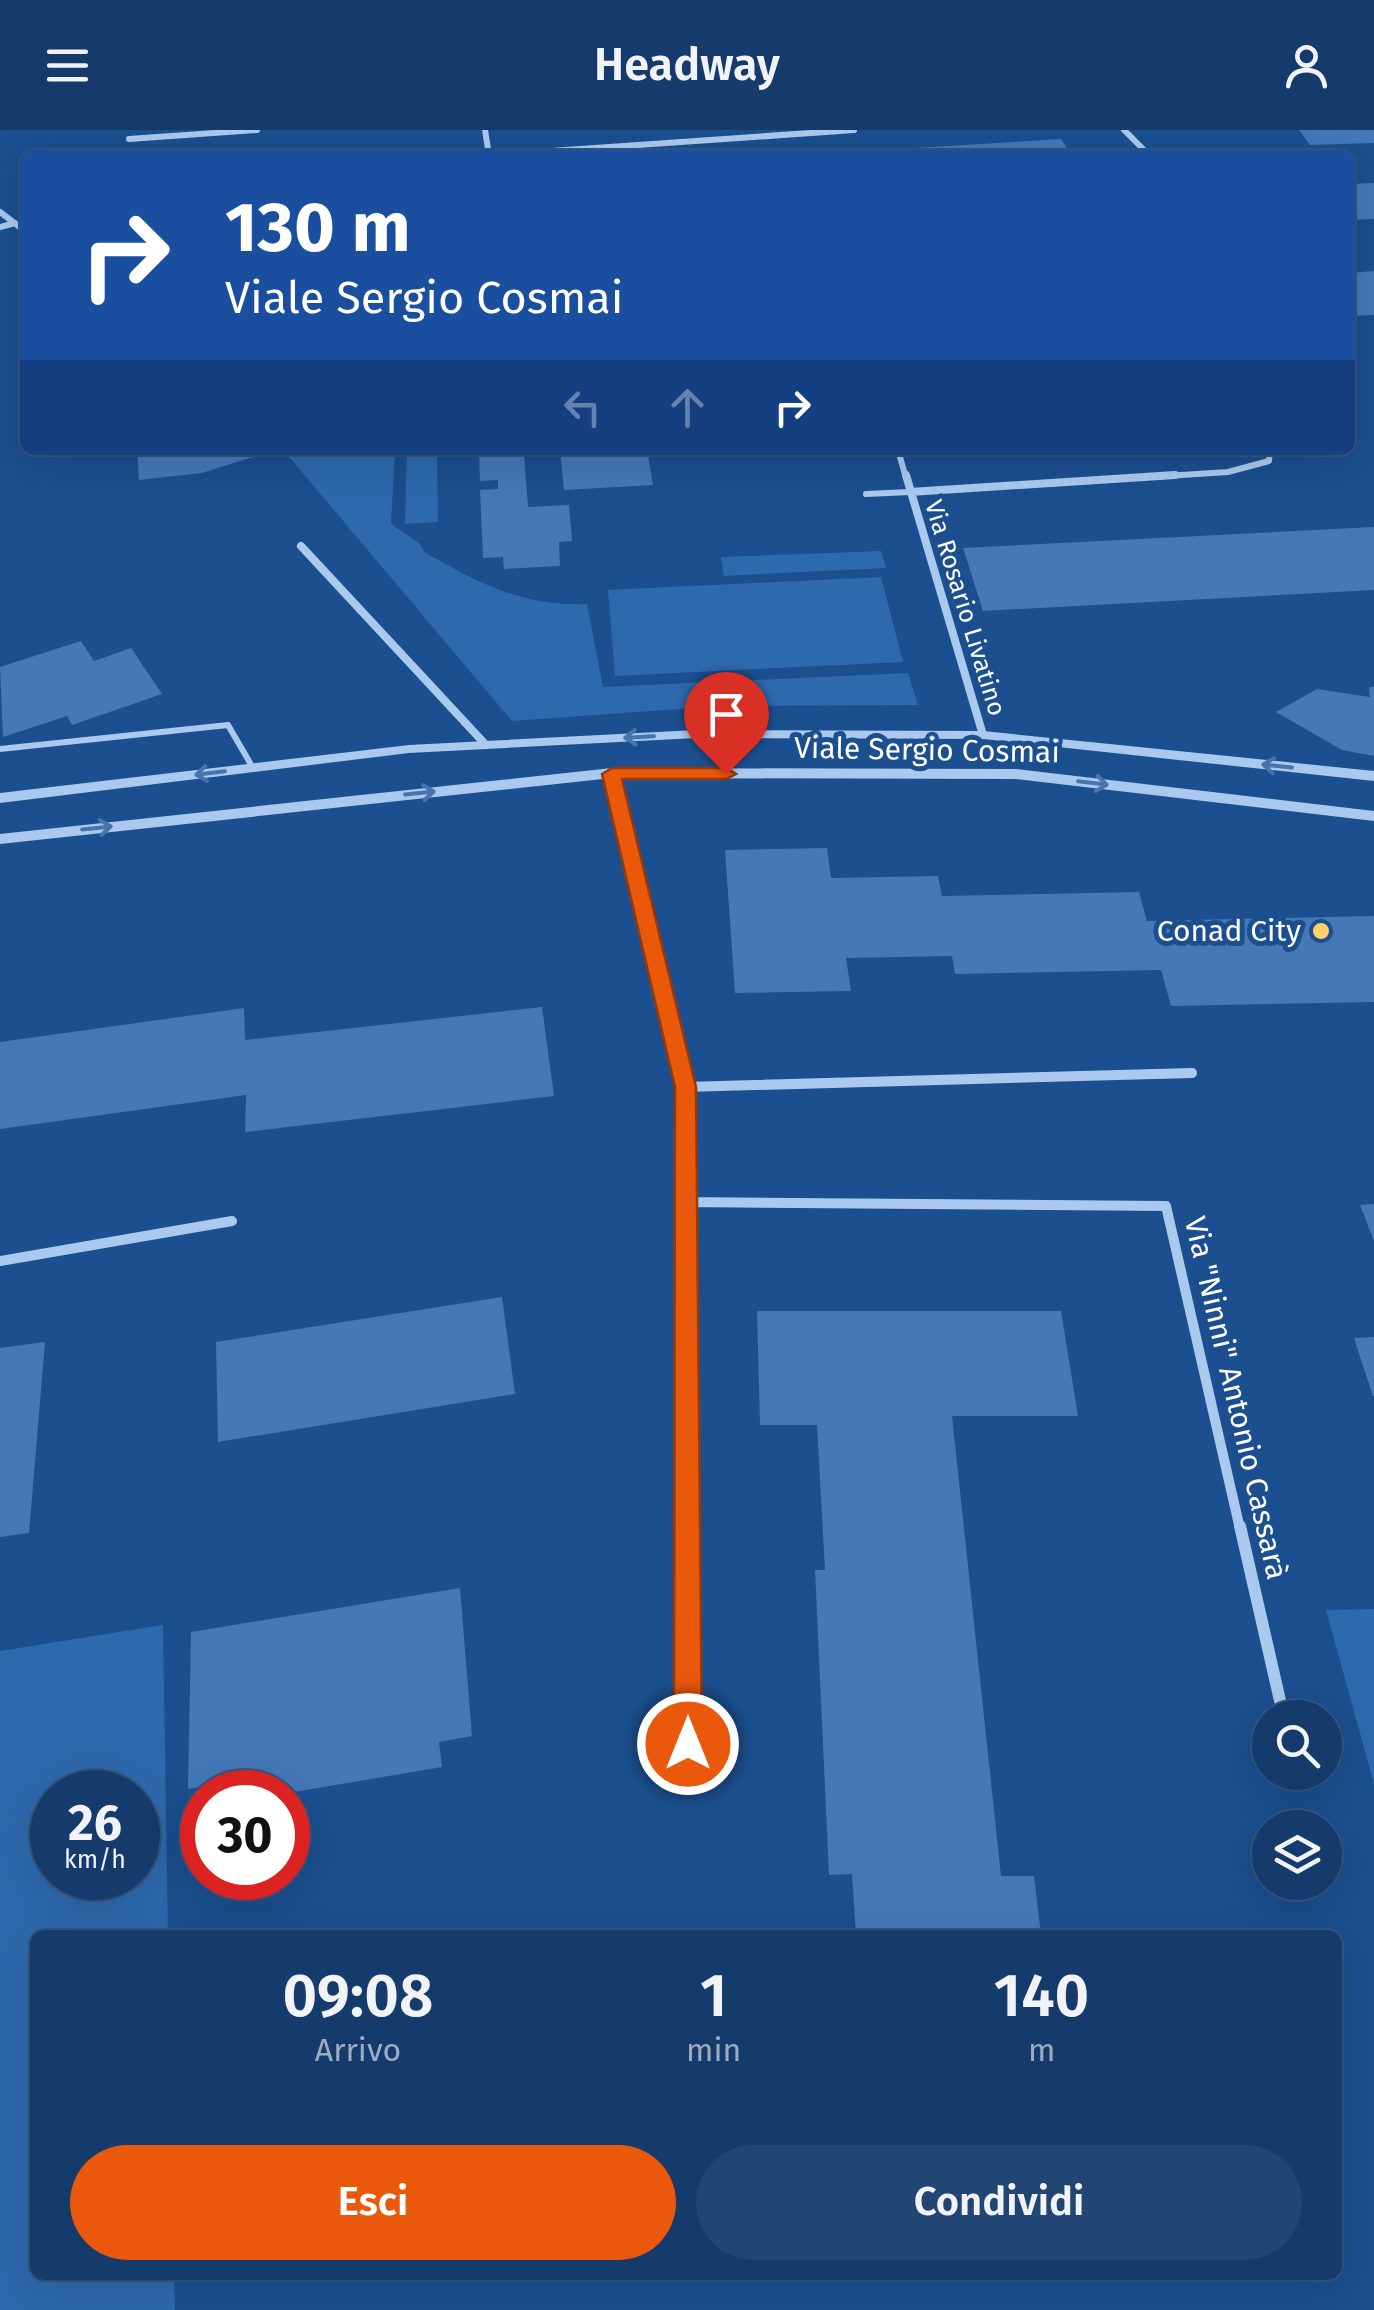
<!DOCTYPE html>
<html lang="it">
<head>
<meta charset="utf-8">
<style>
	body { margin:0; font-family:"Fira Sans",sans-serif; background:#214673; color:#f1f3f6; height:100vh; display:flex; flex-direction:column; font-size:38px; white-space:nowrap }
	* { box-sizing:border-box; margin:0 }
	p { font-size:32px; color:#9dadc1 }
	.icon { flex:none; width:55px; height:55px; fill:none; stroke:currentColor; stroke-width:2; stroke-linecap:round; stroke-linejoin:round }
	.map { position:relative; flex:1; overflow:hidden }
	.panel { position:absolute; left:30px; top:1800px; width:1312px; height:350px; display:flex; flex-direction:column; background:#143b6b; border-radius:15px; box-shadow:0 10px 40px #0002,0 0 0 2px #33557e }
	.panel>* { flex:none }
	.banner { position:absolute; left:20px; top:20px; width:1335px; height:305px; border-radius:15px; box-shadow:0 10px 40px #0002,0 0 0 2px #33557e; background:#1a4fa0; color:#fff; overflow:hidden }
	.buttons { position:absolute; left:1252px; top:1570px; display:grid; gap:20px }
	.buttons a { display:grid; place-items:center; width:90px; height:90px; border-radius:50%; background:#143b6b; box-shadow:0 10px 40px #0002,0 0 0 2px #33557e; font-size:50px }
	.speed { position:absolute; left:30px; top:1640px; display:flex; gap:20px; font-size:50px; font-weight:700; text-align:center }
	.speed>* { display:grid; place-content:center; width:130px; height:130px; border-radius:50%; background:#143b6b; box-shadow:0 10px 40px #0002,0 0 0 2px #33557e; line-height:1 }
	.speed small { font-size:25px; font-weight:400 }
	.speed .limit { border:15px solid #d22; background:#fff; color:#111 }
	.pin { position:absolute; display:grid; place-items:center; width:85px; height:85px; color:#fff; margin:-102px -42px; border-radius:50% 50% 50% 0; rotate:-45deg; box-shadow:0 0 10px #0007 }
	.pin .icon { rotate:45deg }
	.me { position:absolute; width:110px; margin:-55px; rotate:0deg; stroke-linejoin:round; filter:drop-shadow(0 0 8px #0008) }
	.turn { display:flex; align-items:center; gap:35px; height:210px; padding:0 40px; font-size:45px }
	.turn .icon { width:130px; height:130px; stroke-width:2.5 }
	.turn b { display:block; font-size:70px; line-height:85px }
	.lanes { display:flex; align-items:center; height:95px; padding:0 40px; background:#0003; justify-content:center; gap:50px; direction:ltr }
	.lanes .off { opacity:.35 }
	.eta { display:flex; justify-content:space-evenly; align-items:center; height:170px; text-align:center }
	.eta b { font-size:60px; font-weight:600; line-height:70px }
	.button { display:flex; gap:20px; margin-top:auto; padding:20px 40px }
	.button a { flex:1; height:115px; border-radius:60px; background:#ea580c; color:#fff; font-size:40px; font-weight:600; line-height:115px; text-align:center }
	.button a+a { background:#214673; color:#f1f3f6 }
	header { display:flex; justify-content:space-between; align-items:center; height:130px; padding:0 40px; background:#143b6b; font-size:45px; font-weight:600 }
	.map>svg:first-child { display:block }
	.green { fill:#2e69ad; fill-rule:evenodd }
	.building { fill:#4478b7 }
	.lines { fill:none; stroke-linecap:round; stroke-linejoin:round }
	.service { stroke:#a9c9ee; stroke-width:6 }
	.minor-far3 { stroke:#a9c9ee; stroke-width:6 }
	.minor-far2 { stroke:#a9c9ee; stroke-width:8 }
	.minor-far1 { stroke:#a9c9ee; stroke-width:10 }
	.minor { stroke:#a9c9ee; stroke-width:12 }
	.tertiary { fill:#a9c9ee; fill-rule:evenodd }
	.oneway { stroke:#4674ac }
	.route { fill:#ea580c; stroke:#983908; stroke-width:2.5 }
	.poi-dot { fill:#ffd166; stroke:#1b4f8f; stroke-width:4 }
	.labels { text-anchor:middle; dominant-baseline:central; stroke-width:10; stroke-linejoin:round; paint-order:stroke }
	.far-street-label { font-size:25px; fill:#fff; stroke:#1b4f8f }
	.street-label { font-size:30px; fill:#fff; stroke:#1b4f8f }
	.poi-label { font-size:30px; fill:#fff; stroke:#1b4f8f; text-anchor:end }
</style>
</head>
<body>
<header><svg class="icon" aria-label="menu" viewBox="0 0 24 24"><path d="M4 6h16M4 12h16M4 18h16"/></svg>Headway<svg class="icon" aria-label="person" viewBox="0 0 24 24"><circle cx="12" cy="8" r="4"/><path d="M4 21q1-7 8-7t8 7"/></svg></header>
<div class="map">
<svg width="1374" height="2180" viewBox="0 0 1374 2180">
	<rect width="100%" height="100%" fill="#1b4f8f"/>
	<path class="green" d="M290 320H395L391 394 420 414 424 422C478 453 524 477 587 474L603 557 908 543 918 575 721 576 512 591 285 322Z
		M407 320H437L438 392 405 394Z
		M881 421 886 438 724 446 721 427Z
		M881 447 903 532 615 546 608 460Z
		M1374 1479V1654L1326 1480Z
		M163 1495 168 1805H35V2145H174L175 2180H0V1521ZM138 1662V1748H52V1662Z"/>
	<path class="building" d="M1299 0H1374V13L1310 15Z
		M1061 9 1071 25H849V22Z
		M1374 53V89L1350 90V54Z
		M1374 141V185L1350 186V143Z
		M137 320H275L202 343 139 350Z
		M479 320H545V323L524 324 528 377 569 375 572 411 559 412 560 436 504 439 503 427 483 428 480 360 498 359V350L480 351Z
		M560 320H647L653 355 564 360Z
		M1374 397V460L983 481 963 418Z
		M81 511 94 531 131 518 162 564 72 595 67 586 3 607 0 537Z
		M1369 557H1374V626L1342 620 1276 582 1317 559 1370 567Z
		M827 718 831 748 938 746 942 766 1139 762 1147 791 1374 786V872L1171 876 1161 840 955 844 952 826 846 828 851 861 735 863 725 720Z
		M542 877 554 966 245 1002 246 965 0 999V912L244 878 245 910Z
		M1374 1074V1111L1360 1075Z
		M502 1167 515 1264 218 1312 216 1212Z
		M757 1181H1061L1078 1286H952L1001 1746H1034L1041 1805H856L852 1744 829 1745 815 1440H825L817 1295H760Z
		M1374 1207V1266H1373L1354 1208Z
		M45 1212 29 1403 0 1407V1218Z
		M460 1458 472 1606 439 1612 442 1637 288 1663 231 1662V1652L188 1659 191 1502Z"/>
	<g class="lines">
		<path class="service" d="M866 364 910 362
			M0 619 228 595 253 638"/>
		<path class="minor-far3" d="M485 0 489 25
			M1124 0 1149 25
			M129 9 257 0
			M493 25 854 0
			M0 82 25 101
			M0 97 15 93
			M898 320 906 348
			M1135 348 1228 342 1269 331 1270 320"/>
		<path class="minor-far2" d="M906 345 983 605
			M910 362 1175 345
			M301 416 486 615
			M612 643 649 803"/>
		<path class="minor-far1" d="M649 800 685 957 687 1399
			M685 957 1192 943
			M686 1072 1166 1076 1240 1399
			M0 1131 232 1091"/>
		<path class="minor" d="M687 1396 688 1614
			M1240 1396 1284 1588"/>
		<path class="tertiary" d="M696 600 983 601 1374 641V651L983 609 696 608 409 623 0 673V663L409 615Z
			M612 638 1015 639 1374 681V691L1015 649 612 648 0 714V704Z"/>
	</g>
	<defs><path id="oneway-shaft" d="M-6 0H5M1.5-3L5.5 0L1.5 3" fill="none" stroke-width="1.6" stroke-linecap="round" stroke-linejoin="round" transform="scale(2.5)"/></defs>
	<g class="oneway">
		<use href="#oneway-shaft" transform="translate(639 607) rotate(177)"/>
		<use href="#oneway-shaft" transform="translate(1277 636) rotate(-174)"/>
		<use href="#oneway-shaft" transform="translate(210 643) rotate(173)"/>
		<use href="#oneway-shaft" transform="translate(1093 653) rotate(7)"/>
		<use href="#oneway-shaft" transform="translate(420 663) rotate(-6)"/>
		<use href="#oneway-shaft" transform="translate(97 698) rotate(-6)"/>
	</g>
	<path class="route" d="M612 638H726L736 644 726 649H622L696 957 702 1614 698 1624 688 1629 678 1624 674 1614 675 957 602 644Z"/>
	<circle class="poi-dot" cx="1321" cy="801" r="10"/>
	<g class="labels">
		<g class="far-street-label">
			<text transform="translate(965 478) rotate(73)">Via Rosario Livatino</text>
		</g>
		<g class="street-label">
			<text transform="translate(927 620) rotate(1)">Viale Sergio Cosmai</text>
			<text transform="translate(1236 1268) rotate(77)">Via "Ninni" Antonio Cassarà</text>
		</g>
		<g class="poi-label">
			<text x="1301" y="801">Conad City</text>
		</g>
	</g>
</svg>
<div class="buttons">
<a><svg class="icon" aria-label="search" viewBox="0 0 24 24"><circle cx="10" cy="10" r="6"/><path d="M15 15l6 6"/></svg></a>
<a><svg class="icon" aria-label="layers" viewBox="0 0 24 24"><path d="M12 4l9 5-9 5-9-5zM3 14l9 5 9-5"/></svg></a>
</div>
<div class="speed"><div>26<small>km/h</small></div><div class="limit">30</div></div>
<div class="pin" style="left:726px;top:644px;background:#d93025"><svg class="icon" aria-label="arrive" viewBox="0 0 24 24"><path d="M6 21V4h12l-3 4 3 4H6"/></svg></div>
<svg class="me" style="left:688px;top:1614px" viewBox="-20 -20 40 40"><circle r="17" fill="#ea580c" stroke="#fff" stroke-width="3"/><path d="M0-11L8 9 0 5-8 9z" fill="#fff"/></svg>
<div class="banner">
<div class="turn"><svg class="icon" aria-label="right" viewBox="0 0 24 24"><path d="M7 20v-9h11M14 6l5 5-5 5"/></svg><div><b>130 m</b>Viale Sergio Cosmai</div></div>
<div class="lanes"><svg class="icon off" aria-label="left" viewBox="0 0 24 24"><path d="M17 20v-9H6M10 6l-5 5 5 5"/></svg><svg class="icon off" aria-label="ahead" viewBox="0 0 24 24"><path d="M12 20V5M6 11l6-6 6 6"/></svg><svg class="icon" aria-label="right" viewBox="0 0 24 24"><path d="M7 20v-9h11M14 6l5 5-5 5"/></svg></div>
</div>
<section class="panel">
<div class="eta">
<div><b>09:08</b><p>Arrivo</p></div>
<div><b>1</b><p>min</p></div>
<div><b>140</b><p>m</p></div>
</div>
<div class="button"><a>Esci</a><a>Condividi</a></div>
</section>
</div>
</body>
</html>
